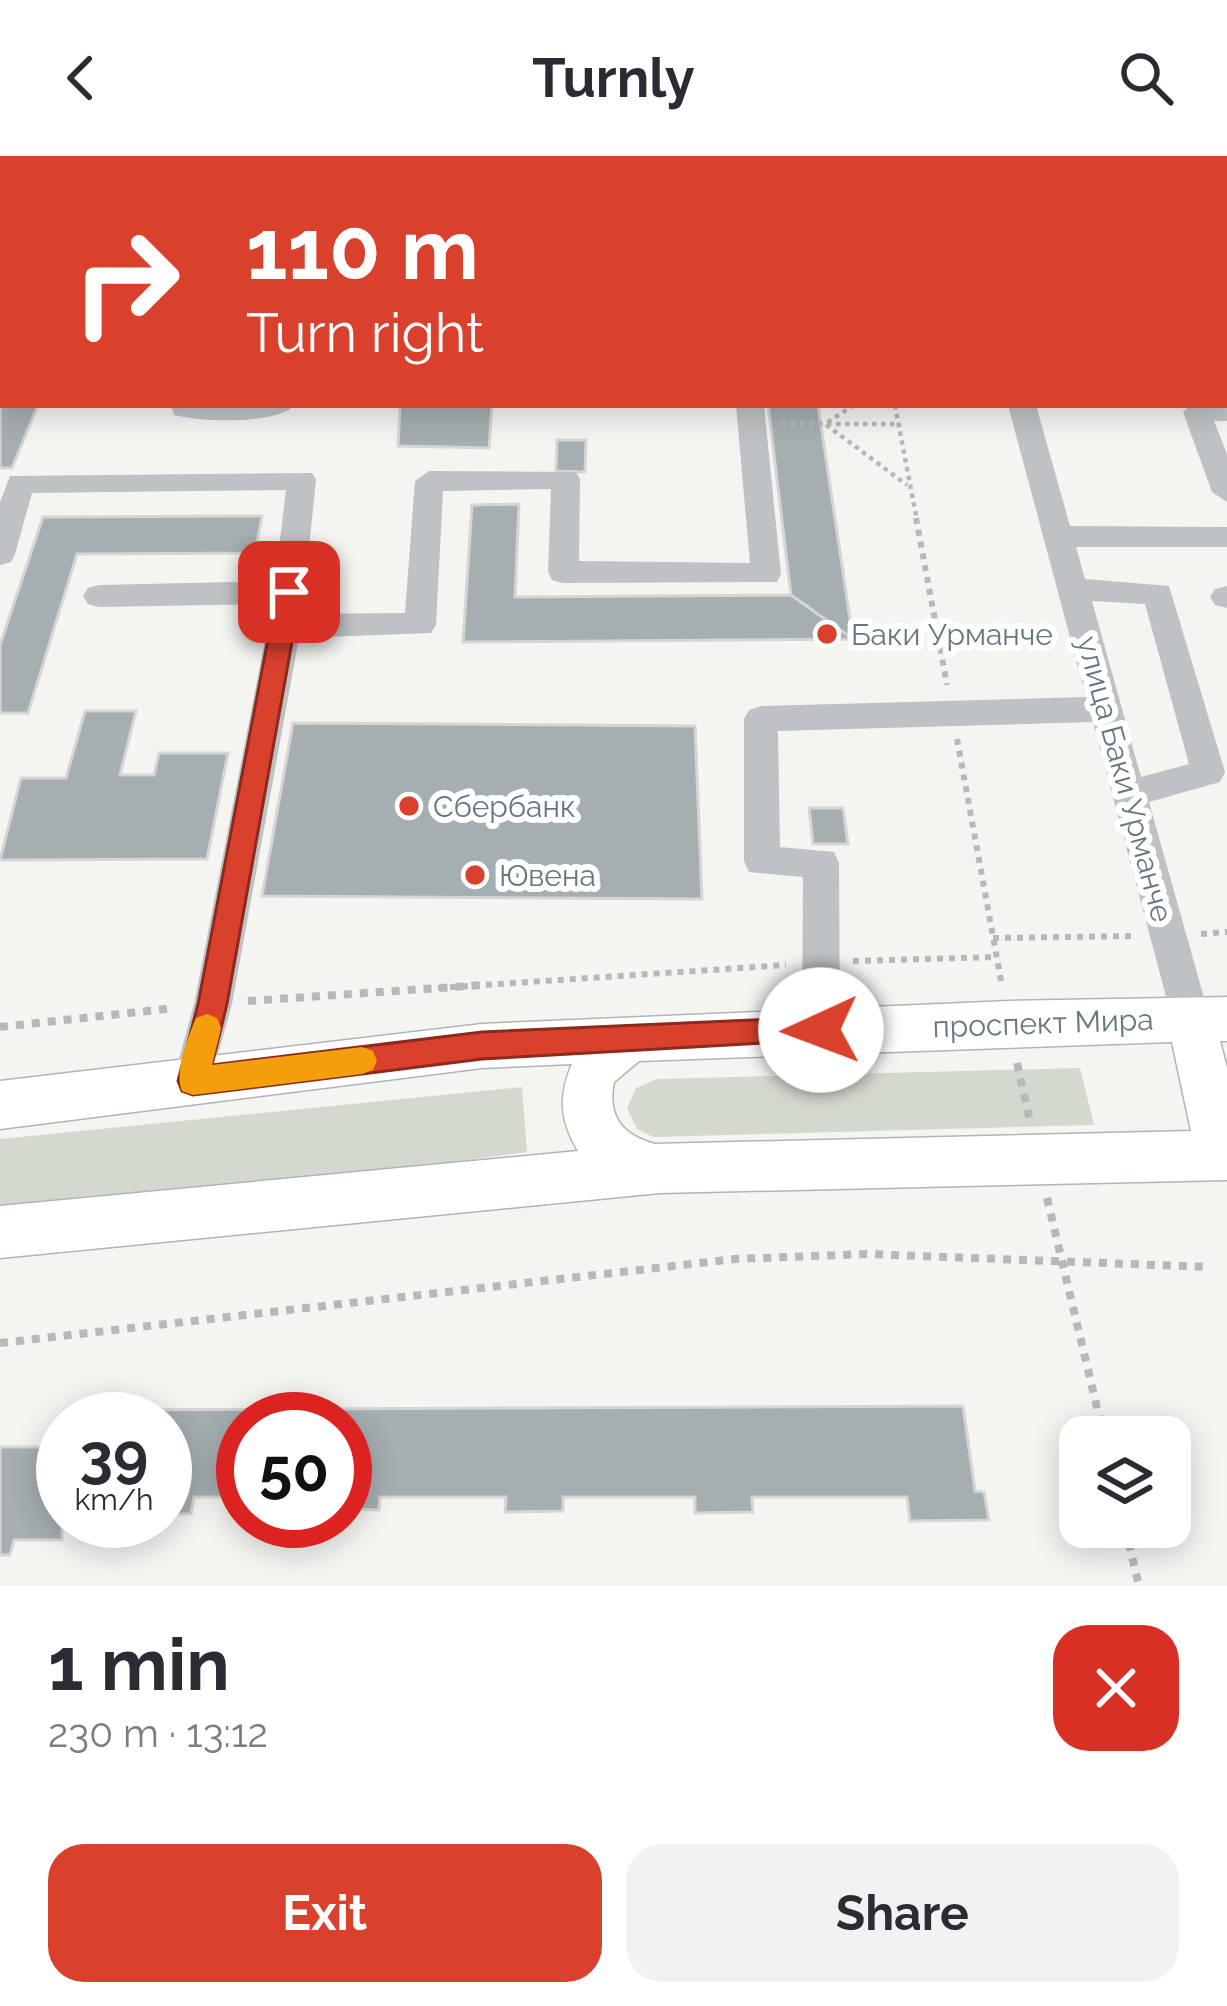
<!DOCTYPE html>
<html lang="en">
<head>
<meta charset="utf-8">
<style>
	body { margin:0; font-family:Raleway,sans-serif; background:#f2f2f3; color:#2b2b33; height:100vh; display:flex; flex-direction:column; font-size:45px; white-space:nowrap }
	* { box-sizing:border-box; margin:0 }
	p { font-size:39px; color:#7c7c81 }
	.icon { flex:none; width:66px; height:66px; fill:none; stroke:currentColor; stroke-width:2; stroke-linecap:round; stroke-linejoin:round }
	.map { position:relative; height:1430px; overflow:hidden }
	.panel { display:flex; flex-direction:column; background:#fff; flex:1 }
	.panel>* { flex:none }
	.guide { position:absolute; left:0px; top:0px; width:1227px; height:252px; box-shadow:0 6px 30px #0003; background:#d9412c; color:#fff; overflow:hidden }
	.buttons { position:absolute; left:1059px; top:1260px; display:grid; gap:24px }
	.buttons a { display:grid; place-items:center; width:132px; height:132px; border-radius:24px; background:#fff; box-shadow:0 6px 30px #0003; font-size:60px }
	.speed { position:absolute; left:36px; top:1236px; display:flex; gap:24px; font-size:60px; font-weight:700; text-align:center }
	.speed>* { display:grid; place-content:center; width:156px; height:156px; border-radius:50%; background:#fff; box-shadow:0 6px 30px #0003; line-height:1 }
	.speed small { font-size:30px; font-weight:400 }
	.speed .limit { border:18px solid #d22; background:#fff; color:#111 }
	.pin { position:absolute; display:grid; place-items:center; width:102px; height:102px; color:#fff; margin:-51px; border-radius:24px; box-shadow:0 6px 18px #0006 }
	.me { position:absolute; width:132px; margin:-66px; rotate:268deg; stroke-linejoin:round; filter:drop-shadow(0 0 9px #0008) }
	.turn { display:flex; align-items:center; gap:42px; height:252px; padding:0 48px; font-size:54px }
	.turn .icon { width:156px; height:156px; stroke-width:2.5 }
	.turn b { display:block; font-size:84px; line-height:102px }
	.round { display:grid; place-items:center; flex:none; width:126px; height:126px; border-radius:36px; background:#f2f2f3 }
	.overview { display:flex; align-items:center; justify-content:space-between; height:204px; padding:0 48px }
	h1 { font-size:72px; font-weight:700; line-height:90px }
	.primary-button { display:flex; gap:24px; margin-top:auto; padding:24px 48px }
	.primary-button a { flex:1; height:138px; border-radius:36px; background:#d9412c; color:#fff; font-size:48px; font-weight:700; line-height:138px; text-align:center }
	.primary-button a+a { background:#f2f2f3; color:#2b2b33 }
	header { display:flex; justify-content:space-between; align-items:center; height:156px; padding:0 48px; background:#fff; font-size:54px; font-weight:700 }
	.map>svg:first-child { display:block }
	.green { fill:#d4d9d0 }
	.building { fill:#a5aeb1; stroke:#d6d5d4; stroke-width:3 }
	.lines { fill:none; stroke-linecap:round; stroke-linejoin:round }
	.major-casing { stroke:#afb5b7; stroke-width:3 }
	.path-far2 { stroke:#b6b9bb; stroke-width:4.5; stroke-dasharray:4.5 4.5; stroke-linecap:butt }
	.path-far1 { stroke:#b6b9bb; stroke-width:6; stroke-dasharray:6 6; stroke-linecap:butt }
	.path { stroke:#b6b9bb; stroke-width:8; stroke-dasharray:8 8; stroke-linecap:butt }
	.minor { fill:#bec2c5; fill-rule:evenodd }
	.major { fill:#fff; fill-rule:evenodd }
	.route { fill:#d9412c; stroke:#8d2a1d; stroke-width:3 }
	.slow { fill:#f59e0b }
	.poi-dot { fill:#d9412c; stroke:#fff; stroke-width:4.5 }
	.labels { text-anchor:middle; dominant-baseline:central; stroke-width:12; stroke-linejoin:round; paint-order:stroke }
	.poi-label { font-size:30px; fill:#657780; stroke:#fff; text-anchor:start }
	.street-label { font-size:30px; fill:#657780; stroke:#fff }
</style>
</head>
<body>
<header><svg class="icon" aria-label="back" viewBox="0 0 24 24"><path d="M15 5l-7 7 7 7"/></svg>Turnly<svg class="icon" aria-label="search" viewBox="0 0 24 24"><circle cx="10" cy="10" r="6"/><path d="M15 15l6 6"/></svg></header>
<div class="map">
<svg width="1227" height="1430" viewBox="0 0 1227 1430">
	<rect width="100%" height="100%" fill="#f4f4f1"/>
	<path class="green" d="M1080 912 1094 969 653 981 637 973 627 952 636 932 657 923Z
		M522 931 527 996 0 1067V983Z"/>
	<path class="building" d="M1120 0H1227V27L1224 3Z
		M0 145 3 249H38L12 312H0Z
		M400 249H492L489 292 398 290Z
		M768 249H818L853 483 791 439Z
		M557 284H586L585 316 556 315Z
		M519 348 515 441 791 439 853 483 463 486 472 349Z
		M262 360 255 397 77 398 28 557H0V489L43 361Z
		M85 555H136L120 619H154L159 597H228L207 703 0 704 21 622H66Z
		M293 567 695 570 702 743 262 740Z
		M809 652H843L848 688H813Z
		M963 1250 975 1335 984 1336 989 1364 910 1365 907 1341H752L753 1356 695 1357V1341H563V1355L505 1356 506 1341H380L379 1354 345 1353V1263H243V1341H194L191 1358H165V1263H88L89 1254Z
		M0 1291H63L62 1384H14L10 1399H0Z"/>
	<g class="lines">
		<defs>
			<path id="major" d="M1227 841V885H1220L1227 912V1024L660 1037 0 1102V1050L578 995C560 965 558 940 572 908L482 912 0 973V925L482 868 1009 845ZM1172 886 1191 975 655 988C622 979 607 960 614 926L639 905Z"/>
		</defs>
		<use href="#major" class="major-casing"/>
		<path class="path-far2" d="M854 249 825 268 907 329
			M895 249 917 365
			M782 268H898"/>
		<path class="path-far1" d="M916 362 947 529
			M957 583 1002 830
			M1201 778 1227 776
			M993 782 1134 780
			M853 805 996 801
			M438 832 786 809"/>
		<path class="path" d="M248 845 483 829
			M0 871 175 852
			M1017 907 1030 965
			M1047 1042 1104 1281
			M0 1187 735 1103 867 1098 1209 1111
			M1125 1371 1139 1430"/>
		<path class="minor" d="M345 0H377L343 3Z
			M941 0H965L966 3H942Z
			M1091 0H1115L1116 3H1092Z
			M0 42H3V56H0Z
			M1224 46 1227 47V68H1224Z
			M1224 133H1227V149H1224Z
			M1227 247V265H1214L1227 298V346L1212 336 1183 256 1190 249Z
			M171 249H295C276 269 201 266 174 259Z
			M736 249H764L781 418 777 426 563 427 552 424 548 416 551 333 443 335 436 469 431 477 299 482 232 848 207 938 193 943 179 938 173 925 194 848 272 448 99 451 88 448 83 440 88 432 99 429 275 425 286 334 32 337 15 398 11 406 0 409V346L10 320 312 317 316 324 302 458 405 457 415 325 429 315 576 316 580 323 579 405 750 407Z
			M1008 249H1036L1070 370 1227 371V391H1076L1085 423 1169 430 1225 616 1220 626 1149 646 1210 863 1205 875 1191 880 1177 875 1172 863 1093 566 778 575 780 691 834 696 839 707 840 874 835 886 821 892 807 886 802 874 803 721 749 716 744 705V563L749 554 761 550 1086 541ZM1092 445 1145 448 1189 608 1141 621Z
			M1227 430V452L1215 449 1210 441 1215 433Z"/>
		<use href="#major" class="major"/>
	</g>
	<path class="route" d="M289 428 301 436 227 848 212 909 482 876 821 861 832 864 836 874 832 883 482 903 193 939 182 935 178 925 198 848 277 436Z"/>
	<path class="slow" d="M207 858 217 862 221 872 212 909 362 891 373 895 377 905 373 914 362 918 193 939 182 935C174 916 188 881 196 862Z"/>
	<g class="poi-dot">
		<circle cx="827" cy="478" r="12"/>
		<circle cx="409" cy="650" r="12"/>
		<circle cx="475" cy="719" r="12"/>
	</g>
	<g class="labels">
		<g class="poi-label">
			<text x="851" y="478">Баки Урманче</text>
			<text x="433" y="650">Сбербанк</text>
			<text x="499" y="719">Ювена</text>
		</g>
		<g class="street-label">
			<text transform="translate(1125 623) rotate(75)">улица Баки Урманче</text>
			<text transform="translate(1043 867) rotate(-2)">проспект Мира</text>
		</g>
	</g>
</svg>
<div class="buttons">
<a><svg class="icon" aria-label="layers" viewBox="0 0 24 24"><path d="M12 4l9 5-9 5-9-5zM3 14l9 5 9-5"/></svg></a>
</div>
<div class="speed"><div>39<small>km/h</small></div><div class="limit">50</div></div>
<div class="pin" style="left:289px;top:436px;background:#d93025"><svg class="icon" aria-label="arrive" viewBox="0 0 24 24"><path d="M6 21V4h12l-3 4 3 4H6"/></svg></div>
<svg class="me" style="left:821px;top:874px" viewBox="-20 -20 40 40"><circle r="19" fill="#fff"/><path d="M0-13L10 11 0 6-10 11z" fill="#d9412c"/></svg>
<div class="guide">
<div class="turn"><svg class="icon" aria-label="right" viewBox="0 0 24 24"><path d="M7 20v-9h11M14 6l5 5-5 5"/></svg><div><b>110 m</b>Turn right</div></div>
</div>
</div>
<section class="panel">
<div class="overview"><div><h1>1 min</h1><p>230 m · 13:12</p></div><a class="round" style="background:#d93025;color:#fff"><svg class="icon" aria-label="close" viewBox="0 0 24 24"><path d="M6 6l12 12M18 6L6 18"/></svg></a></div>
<div class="primary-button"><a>Exit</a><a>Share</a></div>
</section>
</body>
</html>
